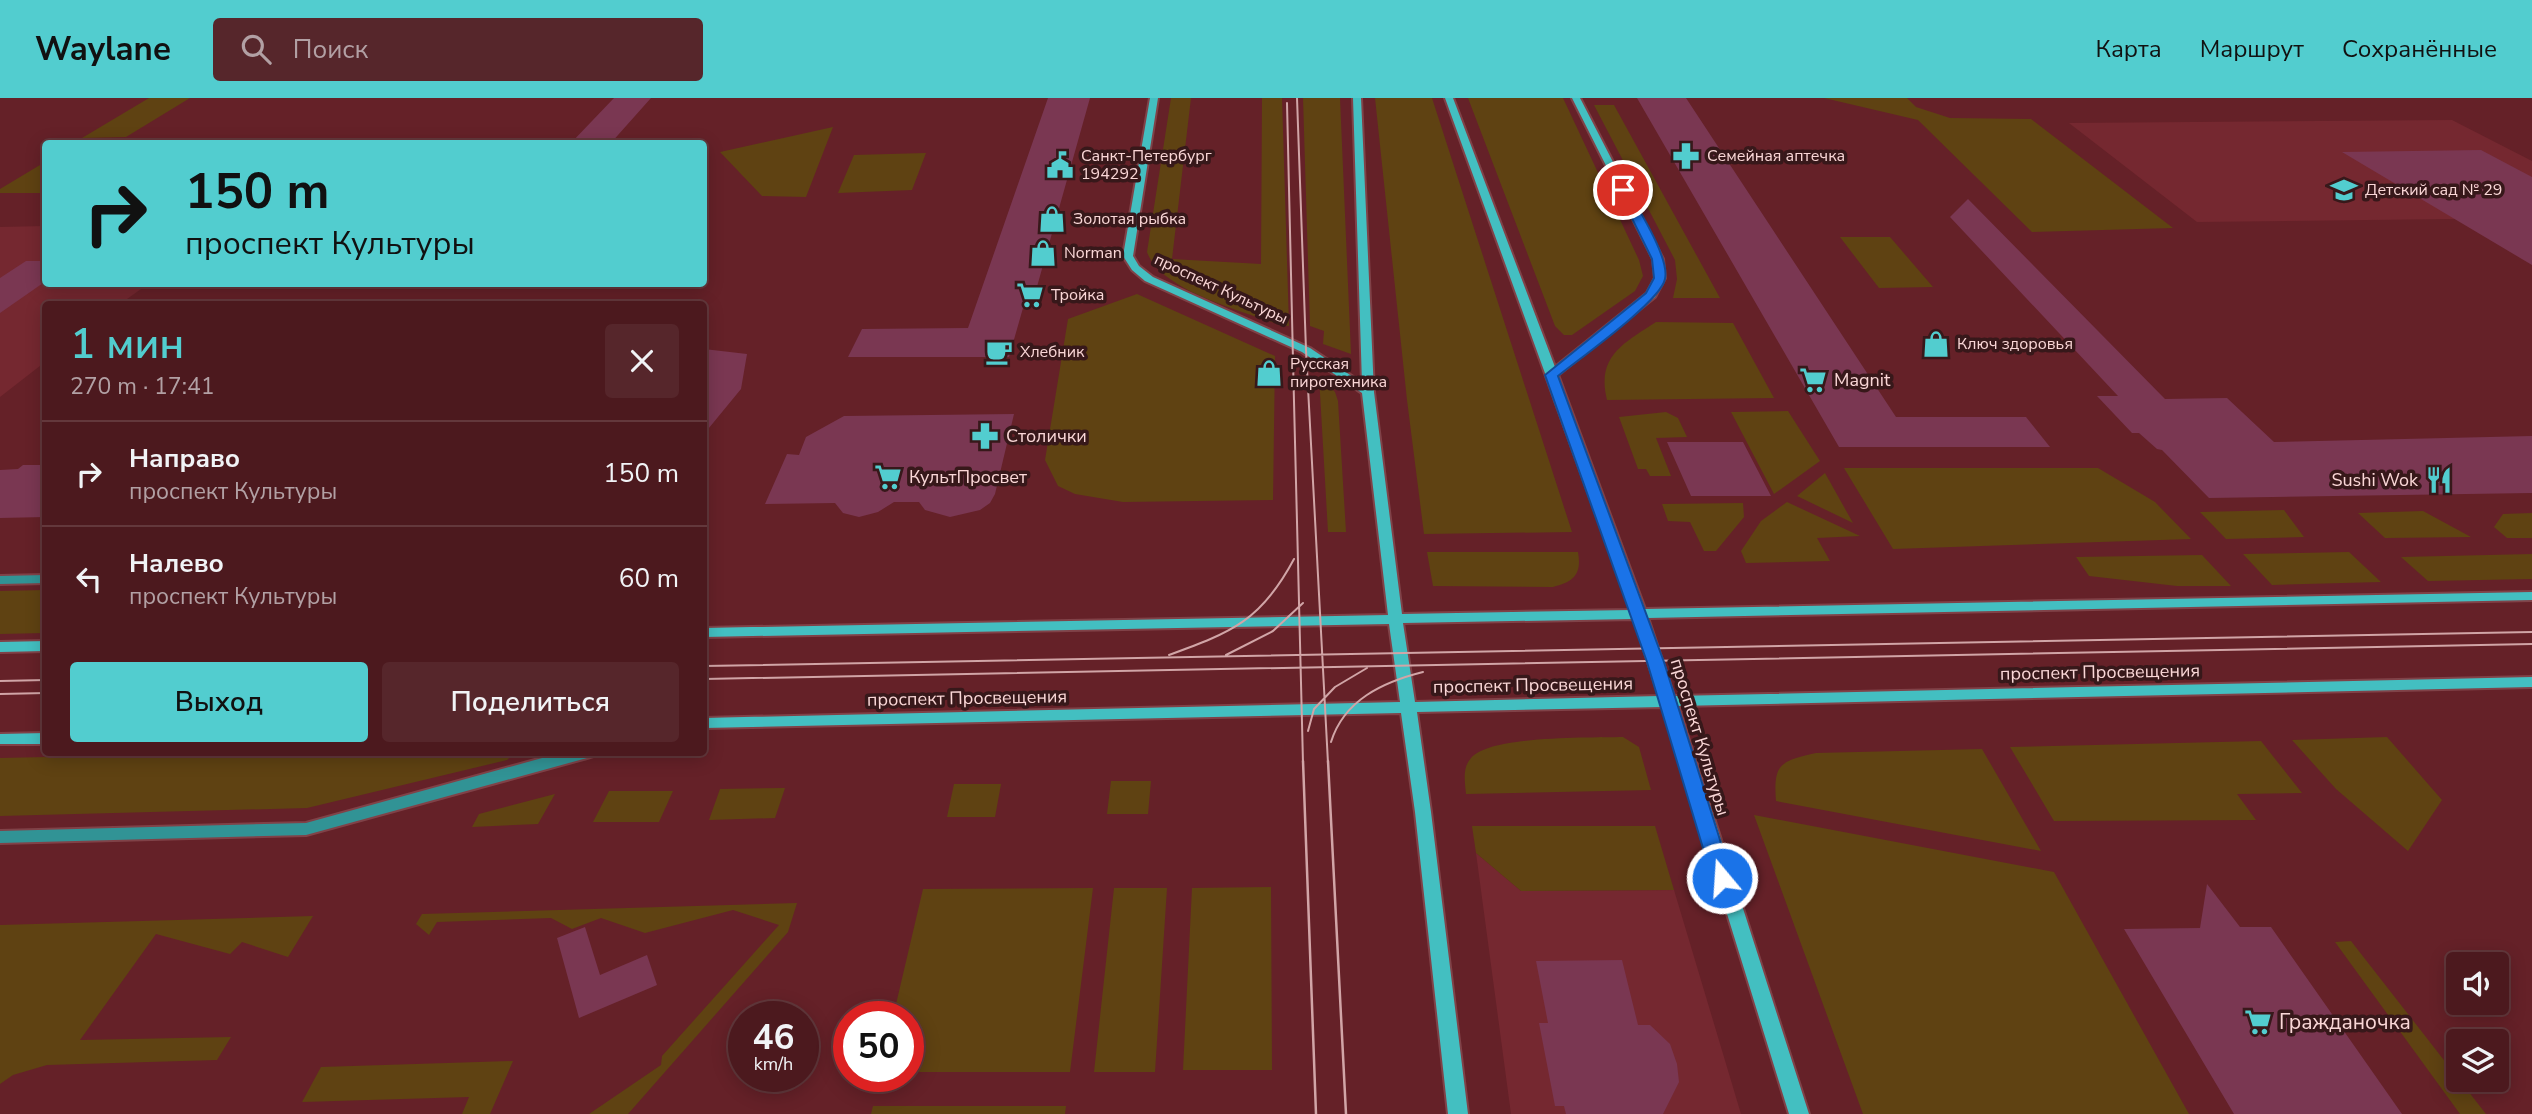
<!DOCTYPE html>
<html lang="ru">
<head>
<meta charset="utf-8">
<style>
	body { margin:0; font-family:"Nunito Sans",sans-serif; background:#56262b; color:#f1f3f6; height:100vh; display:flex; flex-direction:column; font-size:26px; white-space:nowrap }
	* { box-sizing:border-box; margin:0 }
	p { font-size:23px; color:#b2a0a4 }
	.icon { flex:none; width:38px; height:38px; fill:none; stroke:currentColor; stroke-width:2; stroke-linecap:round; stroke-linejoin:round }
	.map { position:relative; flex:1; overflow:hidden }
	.drawer { position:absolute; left:42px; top:203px; width:665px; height:455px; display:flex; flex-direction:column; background:#4c191e; border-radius:7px; box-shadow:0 4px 18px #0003,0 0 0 2px #63383c }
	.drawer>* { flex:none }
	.guide { position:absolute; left:42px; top:42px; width:665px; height:147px; border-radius:7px; box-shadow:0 4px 18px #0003,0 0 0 2px #63383c; background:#52cdcf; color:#111; overflow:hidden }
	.buttons { position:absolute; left:2446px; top:854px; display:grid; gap:14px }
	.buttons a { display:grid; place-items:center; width:63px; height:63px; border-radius:7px; background:#4c191e; box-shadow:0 4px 18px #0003,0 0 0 2px #63383c; font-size:35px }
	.speed { position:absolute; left:728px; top:903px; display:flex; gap:14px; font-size:35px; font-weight:700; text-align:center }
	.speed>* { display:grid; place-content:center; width:91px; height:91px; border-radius:50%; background:#4c191e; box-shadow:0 4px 18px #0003,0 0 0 2px #63383c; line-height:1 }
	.speed small { font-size:18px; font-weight:400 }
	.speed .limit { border:10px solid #d22; background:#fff; color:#111 }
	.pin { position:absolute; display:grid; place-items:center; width:60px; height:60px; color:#fff; margin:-30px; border:4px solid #fff; border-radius:50%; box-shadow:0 2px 7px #0007 }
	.me { position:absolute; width:77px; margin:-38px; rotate:342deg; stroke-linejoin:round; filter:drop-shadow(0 0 5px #0008) }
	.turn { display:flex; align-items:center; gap:24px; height:147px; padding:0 28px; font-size:32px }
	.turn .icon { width:91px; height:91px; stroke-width:2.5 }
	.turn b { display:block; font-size:49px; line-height:60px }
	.round { display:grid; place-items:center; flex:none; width:74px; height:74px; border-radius:7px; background:#56262b }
	.overview { display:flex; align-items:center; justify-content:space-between; height:119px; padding:0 28px }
	h1 { font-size:42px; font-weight:600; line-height:52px; color:#52cdcf }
	.primary-button { display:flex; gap:14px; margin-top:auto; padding:14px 28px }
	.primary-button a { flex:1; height:80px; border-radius:7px; background:#52cdcf; color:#111; font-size:28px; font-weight:600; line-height:80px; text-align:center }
	.primary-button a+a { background:#56262b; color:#f1f3f6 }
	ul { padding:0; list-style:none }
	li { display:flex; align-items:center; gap:21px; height:105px; padding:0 28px; border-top:2px solid #63383c }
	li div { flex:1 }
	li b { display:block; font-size:26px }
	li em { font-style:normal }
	header { display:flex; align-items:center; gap:42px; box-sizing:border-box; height:98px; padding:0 35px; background:#52cdcf; color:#111 }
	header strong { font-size:33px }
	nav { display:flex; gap:38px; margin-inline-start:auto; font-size:24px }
	.search { width:490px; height:63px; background:#56262b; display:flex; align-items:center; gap:18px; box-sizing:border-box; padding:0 24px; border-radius:7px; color:#b2a0a4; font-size:26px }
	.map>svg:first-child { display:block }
	.built { fill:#752830 }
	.green { fill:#5f4212 }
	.building { fill:#7a3752 }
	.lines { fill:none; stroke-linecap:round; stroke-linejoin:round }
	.street-casing { stroke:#804248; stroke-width:4 }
	.secondary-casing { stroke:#804248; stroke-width:4 }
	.street { fill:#319395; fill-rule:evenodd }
	.secondary { fill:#43bfc1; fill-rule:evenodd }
	.tram-far1 { stroke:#d1a5a7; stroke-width:2 }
	.tram { stroke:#d1a5a7; stroke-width:2.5 }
	.route { fill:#1a73e8; stroke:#114b97; stroke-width:2 }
	.labels { text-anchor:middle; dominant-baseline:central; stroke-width:7; stroke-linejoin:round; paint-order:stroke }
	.far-poi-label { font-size:16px; fill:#fad7d7; stroke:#37181a; text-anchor:start }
	.far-street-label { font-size:16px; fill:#fad7d7; stroke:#37181a }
	.poi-label { font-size:18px; fill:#fad7d7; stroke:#37181a; text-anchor:start }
	.street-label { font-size:18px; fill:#fad7d7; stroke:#37181a }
	.near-poi-label { font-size:21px; fill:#fad7d7; stroke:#37181a; text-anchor:start }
</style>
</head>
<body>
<header>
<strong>Waylane</strong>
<div class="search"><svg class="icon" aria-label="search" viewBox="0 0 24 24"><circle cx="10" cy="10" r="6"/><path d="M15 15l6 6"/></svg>Поиск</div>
<nav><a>Карта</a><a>Маршрут</a><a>Сохранённые</a></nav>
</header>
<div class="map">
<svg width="2532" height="1016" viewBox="0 0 2532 1016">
	<rect width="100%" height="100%" fill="#652128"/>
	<path class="built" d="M2452 22 2532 63V120L2197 124 2069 25Z
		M45 128 46 186H148L120 206H46L45 264 0 299V129Z
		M1476 755 1521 793 1674 792 1741 1016H1511Z"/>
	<path class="green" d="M149 0H190L126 39 82 40Z
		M1171 0H1191L1172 161 1261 166 1262 0H1282L1289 228 1280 227C1243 213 1161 193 1147 154Z
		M1303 0H1340L1351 256 1323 246 1324 233 1310 228Z
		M1375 0H1432L1572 434 1424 436 1407 302Z
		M1468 0H1563L1639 162 1643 178 1635 193 1572 237H1564L1555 228Z
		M1824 0H1907L1916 9 1950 20 2031 21 2173 130 2032 134 1918 22Z
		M1594 7H1614L1720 200H1673L1677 181 1675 162Z
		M833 29 806 99 762 98 720 54Z
		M926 55 912 92 838 95 854 57Z
		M45 64V95H0V91Z
		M1840 139H1890L1933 189 1879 190Z
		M1137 196 1275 258 1273 402 1123 404 1075 396 1058 388 1045 362 1068 221Z
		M1656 224 1733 225 1774 300 1607 302C1596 258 1624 245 1656 224Z
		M1319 278 1335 294 1338 303 1346 434H1328Z
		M1788 313 1820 363 1774 396 1731 314Z
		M1666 314 1678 320 1687 339 1656 340 1671 378H1650L1646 371H1638L1619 319Z
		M1844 370H2098L2155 404 2191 441 1893 451Z
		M1825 375 1853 425 1797 398Z
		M1787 404 1860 438 1817 440 1830 463 1746 465 1741 453 1761 423Z
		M1743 405 1744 419 1716 453H1704L1690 424 1668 423 1662 406Z
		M2284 412 2304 439 2226 441 2200 414Z
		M2423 413 2471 439 2385 440 2358 415Z
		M2532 415V440H2507L2494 429 2503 416Z
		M1427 454H1578C1582 476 1574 484 1553 489L1433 488Z
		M2349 454 2381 484 2272 487 2243 456Z
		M2532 456V481L2428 483 2401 459Z
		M2202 457 2231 488H2177L2089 478 2076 459Z
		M45 492V535L0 536V493Z
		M1623 639 1639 649 1651 692 1466 696C1465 684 1462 670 1471 660 1490 637 1591 640 1623 639Z
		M2387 639 2442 702 2408 753 2336 691 2292 642Z
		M2261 643 2302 695 2237 696 2256 722 2054 723 2010 649Z
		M1982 651 2041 753 1776 703C1773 665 1781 663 1816 655Z
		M240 655 514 654V655L507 662 307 710 0 718V660Z
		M1111 683H1151L1148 716H1107Z
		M954 686H1001L995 719H947Z
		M785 690 775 720 709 722 720 691Z
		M609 693H673L659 724H593Z
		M555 696 538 726 472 729 479 716Z
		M1754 717 2054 774 2189 1016H1863Z
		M1472 728H1655L1674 792 1521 793 1476 755Z
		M1271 789 1272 972H1183L1192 790Z
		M1093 790 1070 974H908V919H893L923 791Z
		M1114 790H1167L1155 974H1094Z
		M797 805 788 834 628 1016H589L661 967 662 958 779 827 733 812 645 835 601 820 572 831 551 820 437 824 429 837 416 826 422 816Z
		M313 818 288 859 242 844 230 856 156 836 80 942 231 939 217 962 47 967 13 977 0 986V827Z
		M2351 843 2486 1016H2460L2335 844Z
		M513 963 490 1016H462L469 999 302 1004 321 969Z
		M873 1008H1066L1065 1016H871Z"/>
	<path class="building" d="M614 0H651L610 46H570Z
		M1048 0H1090L1031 210H1023L1009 259H848L862 231 968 230Z
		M1637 0H1686L1896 319H2026L2050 349H1839Z
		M2481 52 2532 79V167L2342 54Z
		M1968 101 2165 301 2227 300 2274 344 2532 338V395L2209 400 2162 352 2157 351 2139 335H2132L2097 298H2118L1950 119Z
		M26 163H46V183L0 215V180Z
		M704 251 747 256 741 291 704 336Z
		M1014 316 995 396 990 405 980 412 950 419 925 412 919 404H894L878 414 859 419 843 415 835 405 765 406 787 356 799 357 806 339 844 318Z
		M1667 344H1743L1771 398H1691Z
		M23 367H46V419L0 420V372L18 371Z
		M2207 786 2240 829H2271L2402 1016H2234L2124 831 2200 830Z
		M585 829 600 877 647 857 657 887 579 920 557 840Z
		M1622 862 1638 927H1650L1670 946 1677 966 1679 984 1663 1016H1566L1564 1008H1555L1539 925H1548L1536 863Z"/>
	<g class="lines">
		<defs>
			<path id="street" d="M46 477V485L0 486V478Z
				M564 654H595L593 658 587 660 306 737 0 745V733L306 725Z"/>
			<path id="secondary" d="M1150 0H1158L1133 158 1139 168 1153 179 1310 250 1362 285 1353 0H1361L1374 294 1402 516 1631 512 1445 0H1453L1555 269 1647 195 1655 180 1653 161 1572 0H1580L1663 161 1665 180 1655 199 1558 277 1645 511 2532 494V502L1648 520 1674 598 2532 579V589L1678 608 1809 1016H1789L1663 609 1417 614 1431 714 1468 1016H1448L1415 714 1401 615 704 630V620L1400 604 1389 526 704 539V530L1388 517 1362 295 1302 254 1145 183 1132 172 1123 158ZM1634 521 1659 598 1415 604 1403 525Z
				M46 543V553L0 554V544Z
				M46 635V646H0V636Z"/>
		</defs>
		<use href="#street" class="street-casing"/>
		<use href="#secondary" class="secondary-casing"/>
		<use href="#street" class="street"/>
		<use href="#secondary" class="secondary"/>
		<path class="tram-far1" d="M1297 0 1306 252 1328 665
			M1287 5C1293 225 1296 445 1303 665
			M1169 557C1232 534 1261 523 1294 461
			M1226 557 1273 533 1303 505
			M704 568 2532 534
			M704 581 2532 546
			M0 583 46 582
			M0 596 46 595
			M1308 633 1314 611 1335 589 1367 570
			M1331 644C1344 602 1383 584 1423 574"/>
		<path class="tram" d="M1303 663 1316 1016
			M1328 663 1346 1016"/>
	</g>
	<path class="route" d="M1623 89 1628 92C1638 111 1670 160 1665 181 1661 203 1579 261 1558 278L1664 564 1732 780 1729 785 1722 788 1715 785 1712 780 1647 564 1545 277 1646 195 1654 180 1652 161 1618 92Z"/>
	<defs>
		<symbol id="pharmacy-bare" viewBox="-9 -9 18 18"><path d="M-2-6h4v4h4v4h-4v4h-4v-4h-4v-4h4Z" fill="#52cdcf" stroke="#37181a" stroke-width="2.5" paint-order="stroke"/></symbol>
		<symbol id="civic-bare" viewBox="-9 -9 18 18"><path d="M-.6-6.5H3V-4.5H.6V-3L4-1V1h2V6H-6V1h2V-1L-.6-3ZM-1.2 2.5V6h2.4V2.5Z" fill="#52cdcf" stroke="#37181a" stroke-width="2.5" paint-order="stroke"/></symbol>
		<symbol id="school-bare" viewBox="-9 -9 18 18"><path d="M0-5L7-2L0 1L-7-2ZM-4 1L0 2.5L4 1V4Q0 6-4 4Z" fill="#52cdcf" stroke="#37181a" stroke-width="2.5" paint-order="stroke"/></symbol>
		<symbol id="shop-bare" viewBox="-9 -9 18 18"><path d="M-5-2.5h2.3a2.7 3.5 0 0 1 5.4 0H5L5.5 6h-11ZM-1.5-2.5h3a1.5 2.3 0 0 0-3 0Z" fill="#52cdcf" stroke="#37181a" stroke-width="2.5" paint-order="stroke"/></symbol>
		<symbol id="supermarket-bare" viewBox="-9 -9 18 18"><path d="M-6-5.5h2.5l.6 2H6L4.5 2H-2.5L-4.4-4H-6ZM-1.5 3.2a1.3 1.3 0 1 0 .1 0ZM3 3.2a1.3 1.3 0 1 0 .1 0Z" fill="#52cdcf" stroke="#37181a" stroke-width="2.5" paint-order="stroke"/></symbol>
		<symbol id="cafe-bare" viewBox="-9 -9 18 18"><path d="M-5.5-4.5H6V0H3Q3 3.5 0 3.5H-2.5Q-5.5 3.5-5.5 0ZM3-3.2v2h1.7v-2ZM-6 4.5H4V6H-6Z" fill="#52cdcf" stroke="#37181a" stroke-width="2.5" paint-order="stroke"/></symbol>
		<symbol id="restaurant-bare" viewBox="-9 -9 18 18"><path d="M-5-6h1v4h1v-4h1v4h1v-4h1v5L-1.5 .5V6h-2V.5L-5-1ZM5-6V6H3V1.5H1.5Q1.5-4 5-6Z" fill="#52cdcf" stroke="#37181a" stroke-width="2.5" paint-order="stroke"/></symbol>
	</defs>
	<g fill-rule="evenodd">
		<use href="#pharmacy-bare" x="1667" y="39" width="38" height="38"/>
		<use href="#civic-bare" x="1041" y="48" width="38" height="38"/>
		<use href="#school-bare" x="2325" y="73" width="38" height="38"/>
		<use href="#shop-bare" x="1033" y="102" width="38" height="38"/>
		<use href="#shop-bare" x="1024" y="136" width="38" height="38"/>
		<use href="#supermarket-bare" x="1011" y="178" width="38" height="38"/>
		<use href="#shop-bare" x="1917" y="227" width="38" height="38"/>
		<use href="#cafe-bare" x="980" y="235" width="38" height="38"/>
		<use href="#shop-bare" x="1250" y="256" width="38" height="38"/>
		<use href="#supermarket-bare" x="1794" y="263" width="38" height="38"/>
		<use href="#pharmacy-bare" x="966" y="319" width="38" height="38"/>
		<use href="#supermarket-bare" x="869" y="360" width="38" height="38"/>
		<use href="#restaurant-bare" x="2420" y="363" width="38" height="38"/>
		<use href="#supermarket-bare" x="2239" y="905" width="38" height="38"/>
	</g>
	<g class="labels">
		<g class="far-poi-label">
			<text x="1081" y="58">Санкт-Петербург<tspan x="1081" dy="18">194292</tspan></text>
			<text x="1707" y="58">Семейная аптечка</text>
			<text x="2365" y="92">Детский сад № 29</text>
			<text x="1073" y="121">Золотая рыбка</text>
			<text x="1064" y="155">Norman</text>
			<text x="1051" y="197">Тройка</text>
			<text x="1957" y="246">Ключ здоровья</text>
			<text x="1020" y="254">Хлебник</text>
			<text x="1290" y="266">Русская<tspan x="1290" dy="18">пиротехника</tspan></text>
		</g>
		<g class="far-street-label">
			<text transform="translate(1221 191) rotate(25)">проспект Культуры</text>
		</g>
		<g class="poi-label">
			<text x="1834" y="282">Magnit</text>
			<text x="1006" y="338">Столички</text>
			<text x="909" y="379">КультПросвет</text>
			<text x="2418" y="382" text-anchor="end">Sushi Wok</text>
		</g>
		<g class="street-label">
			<text transform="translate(2100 574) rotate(-1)">проспект Просвещения</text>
			<text transform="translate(1533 587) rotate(-1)">проспект Просвещения</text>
			<text transform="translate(967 600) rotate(-1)">проспект Просвещения</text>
			<text transform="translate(1700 639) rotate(73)">проспект Культуры</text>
		</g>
		<g class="near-poi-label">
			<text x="2279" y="924">Гражданочка</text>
		</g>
	</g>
</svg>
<div class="buttons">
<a><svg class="icon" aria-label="sound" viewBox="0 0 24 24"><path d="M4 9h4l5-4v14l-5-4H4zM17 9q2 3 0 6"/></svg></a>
<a><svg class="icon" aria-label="layers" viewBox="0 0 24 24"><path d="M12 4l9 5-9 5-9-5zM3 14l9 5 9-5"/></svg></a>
</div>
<div class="speed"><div>46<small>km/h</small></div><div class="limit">50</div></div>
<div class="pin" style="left:1623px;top:92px;background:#d93025"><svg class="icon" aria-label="arrive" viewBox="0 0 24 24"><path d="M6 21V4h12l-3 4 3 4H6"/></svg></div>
<svg class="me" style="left:1722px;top:780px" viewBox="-20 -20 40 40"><circle r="17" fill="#1a73e8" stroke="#fff" stroke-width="3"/><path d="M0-11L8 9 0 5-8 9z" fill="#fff"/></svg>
<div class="guide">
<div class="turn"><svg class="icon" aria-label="right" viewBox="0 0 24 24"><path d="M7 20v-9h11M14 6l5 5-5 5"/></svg><div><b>150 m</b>проспект Культуры</div></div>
</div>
<section class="drawer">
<div class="overview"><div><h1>1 мин</h1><p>270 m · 17:41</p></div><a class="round"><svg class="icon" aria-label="close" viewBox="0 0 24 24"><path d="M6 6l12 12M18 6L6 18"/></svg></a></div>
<ul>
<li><svg class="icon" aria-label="right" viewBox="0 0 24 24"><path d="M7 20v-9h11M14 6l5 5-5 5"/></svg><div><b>Направо</b><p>проспект Культуры</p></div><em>150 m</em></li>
<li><svg class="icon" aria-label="left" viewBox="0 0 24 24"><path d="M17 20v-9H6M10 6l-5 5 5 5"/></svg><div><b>Налево</b><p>проспект Культуры</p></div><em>60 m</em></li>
</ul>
<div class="primary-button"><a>Выход</a><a>Поделиться</a></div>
</section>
</div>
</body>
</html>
